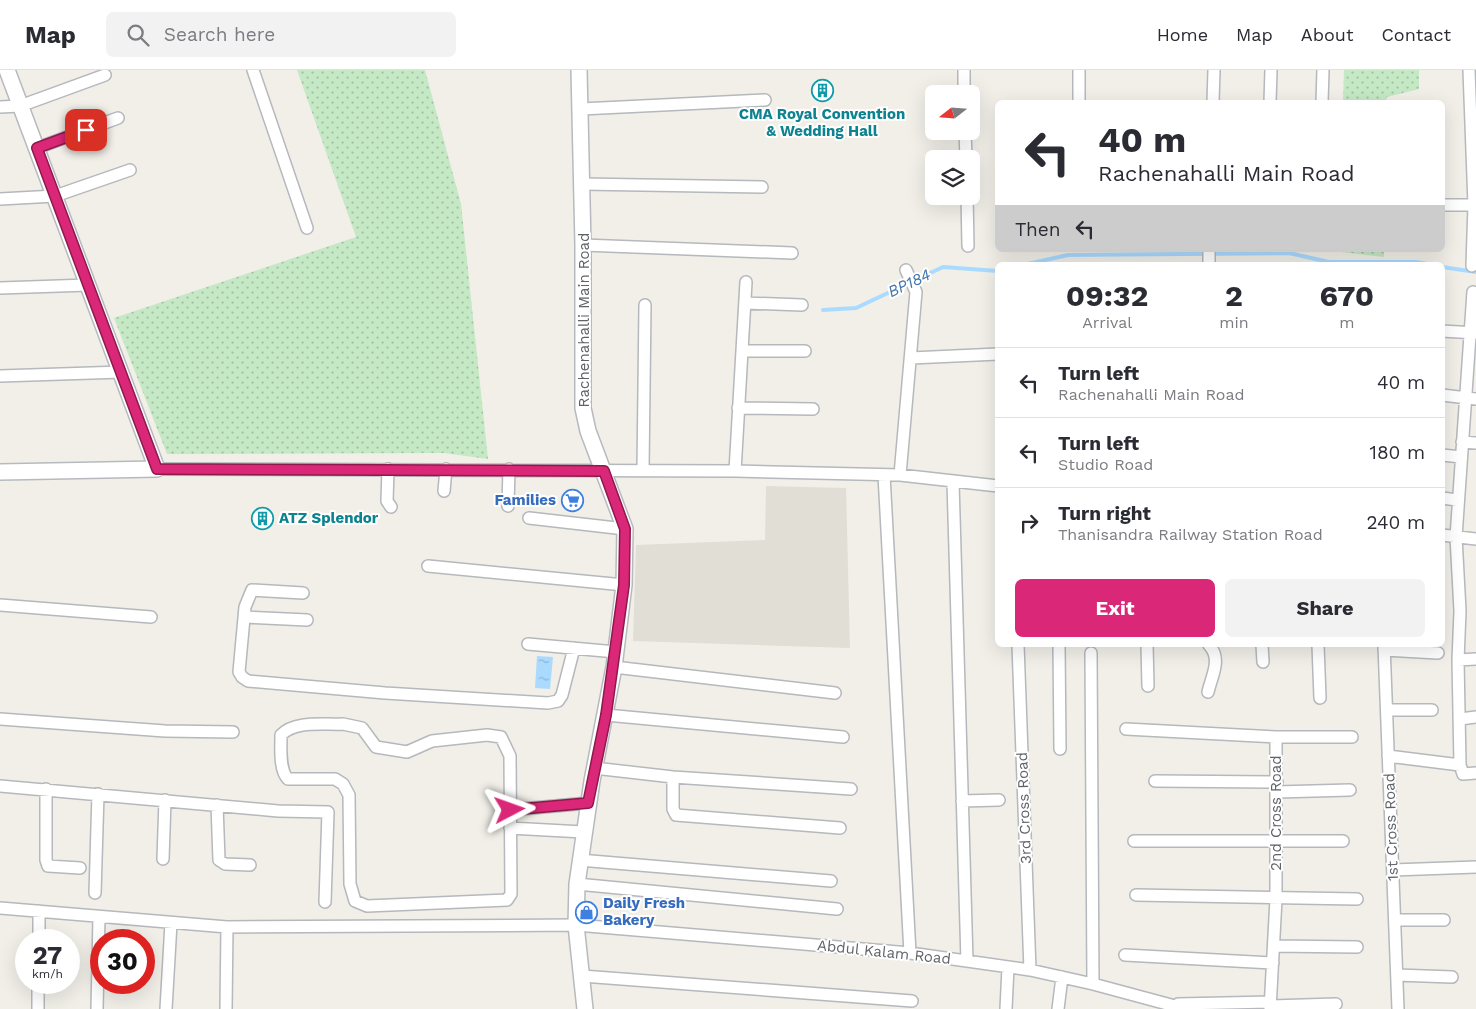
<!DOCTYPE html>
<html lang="en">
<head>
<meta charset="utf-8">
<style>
	body { margin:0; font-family:"Work Sans",sans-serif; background:#f2f2f3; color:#2b2b33; height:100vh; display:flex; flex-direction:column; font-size:19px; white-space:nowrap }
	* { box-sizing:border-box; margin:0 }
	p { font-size:16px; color:#7c7c81 }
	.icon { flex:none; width:28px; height:28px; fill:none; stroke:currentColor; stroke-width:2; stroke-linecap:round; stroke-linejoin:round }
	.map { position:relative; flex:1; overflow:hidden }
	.panel { position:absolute; left:995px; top:192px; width:450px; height:385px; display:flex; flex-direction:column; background:#fff; border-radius:8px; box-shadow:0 5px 20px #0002 }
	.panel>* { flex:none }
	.banner { position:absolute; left:995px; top:30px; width:450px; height:152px; border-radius:8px; box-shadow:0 5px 20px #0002; background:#fff; color:#2b2b33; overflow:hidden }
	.needle { width:32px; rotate:253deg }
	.fabs { position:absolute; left:925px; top:15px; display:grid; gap:10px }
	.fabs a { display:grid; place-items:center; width:55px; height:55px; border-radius:8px; background:#fff; box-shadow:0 5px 20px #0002; font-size:25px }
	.speed { position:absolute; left:15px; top:859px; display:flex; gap:10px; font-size:25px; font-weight:700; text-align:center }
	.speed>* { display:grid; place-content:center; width:65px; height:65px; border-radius:50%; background:#fff; box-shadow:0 5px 20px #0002; line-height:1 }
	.speed small { font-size:12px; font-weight:400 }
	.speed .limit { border:8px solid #d22; background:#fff; color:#111 }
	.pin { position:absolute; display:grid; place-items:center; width:42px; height:42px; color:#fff; margin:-21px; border-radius:10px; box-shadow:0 2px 8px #0006 }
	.me { position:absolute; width:55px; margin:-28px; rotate:86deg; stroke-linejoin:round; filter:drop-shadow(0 0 4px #0008) }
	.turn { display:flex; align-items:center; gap:18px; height:105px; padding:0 20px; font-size:22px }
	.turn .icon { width:65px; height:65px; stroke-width:2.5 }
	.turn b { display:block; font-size:35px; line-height:42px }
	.then { display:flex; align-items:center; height:48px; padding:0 20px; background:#0003; gap:10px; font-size:19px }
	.eta { display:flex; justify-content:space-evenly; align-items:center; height:85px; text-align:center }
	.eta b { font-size:30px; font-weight:700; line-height:35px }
	.button { display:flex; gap:10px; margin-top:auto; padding:10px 20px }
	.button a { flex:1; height:58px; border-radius:8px; background:#db2777; color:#fff; font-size:20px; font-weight:700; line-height:58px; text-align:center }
	.button a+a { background:#f2f2f3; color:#2b2b33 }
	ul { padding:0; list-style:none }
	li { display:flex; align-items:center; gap:15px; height:70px; padding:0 20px; border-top:1px solid #e1e1e2 }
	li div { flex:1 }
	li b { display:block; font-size:19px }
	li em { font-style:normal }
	header { display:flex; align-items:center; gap:30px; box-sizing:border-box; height:70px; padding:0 25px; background:#fff; border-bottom:1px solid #e1e1e2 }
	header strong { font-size:24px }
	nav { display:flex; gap:28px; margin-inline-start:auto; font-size:18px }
	.search { width:350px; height:45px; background:#f2f2f3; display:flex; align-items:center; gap:12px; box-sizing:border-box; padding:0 18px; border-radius:8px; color:#7c7c81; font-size:19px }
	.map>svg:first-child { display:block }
	.education { fill:#e1ded6 }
	.grass { fill:url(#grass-dots) }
	.water { fill:url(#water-ripples) }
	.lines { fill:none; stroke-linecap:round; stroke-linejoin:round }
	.stream { stroke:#aadaff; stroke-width:4 }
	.street-casing { stroke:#b5b8bc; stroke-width:14 }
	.secondary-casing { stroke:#b6babf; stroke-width:18 }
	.street { stroke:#fff; stroke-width:11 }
	.secondary { stroke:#fff; stroke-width:15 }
	.route-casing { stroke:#8e194d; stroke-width:12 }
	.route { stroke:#db2777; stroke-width:9 }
	.labels { text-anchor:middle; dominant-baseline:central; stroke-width:4; stroke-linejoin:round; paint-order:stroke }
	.culture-label { font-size:15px; font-weight:bold; fill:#0d838f; stroke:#fff }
	.street-label { font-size:15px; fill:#5f6368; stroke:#fff }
	.shop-label { font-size:15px; font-weight:bold; fill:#366cbe; stroke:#fff; text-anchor:end }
	.water-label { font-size:16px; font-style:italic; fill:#4174aa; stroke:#fff }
</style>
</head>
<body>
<header>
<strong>Map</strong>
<div class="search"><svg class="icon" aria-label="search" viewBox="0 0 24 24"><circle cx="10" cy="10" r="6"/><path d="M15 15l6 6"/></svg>Search here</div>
<nav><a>Home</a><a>Map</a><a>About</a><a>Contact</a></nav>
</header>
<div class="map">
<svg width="1476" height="939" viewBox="0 0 1476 939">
	<defs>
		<pattern id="grass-dots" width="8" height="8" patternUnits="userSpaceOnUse" patternTransform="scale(1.25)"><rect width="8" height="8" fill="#c5e8c5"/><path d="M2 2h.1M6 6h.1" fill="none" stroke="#a3c0a4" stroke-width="1.8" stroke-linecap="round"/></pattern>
		<pattern id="water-ripples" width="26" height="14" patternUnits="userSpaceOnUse" patternTransform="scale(1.25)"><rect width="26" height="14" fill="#aadaff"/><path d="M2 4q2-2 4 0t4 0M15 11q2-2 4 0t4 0" fill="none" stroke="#8eb4d2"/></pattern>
	</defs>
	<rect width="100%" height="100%" fill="#f1efe8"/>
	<path class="education" d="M766 416 846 418 850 578 633 571 636 475 765 470Z"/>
	<path class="grass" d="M297 0H425L461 134 488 389 444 383 167 384 114 248 356 167Z
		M1344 0H1419V19L1387 27 1386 32H1343Z
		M1342 180H1384V187L1342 182Z"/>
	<path class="water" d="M537 586 553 587 550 619 535 618Z"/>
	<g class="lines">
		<path class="stream" d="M1023 195 1068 185 1289 183 1329 192H1416L1433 195
			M1442 197 1476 202
			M823 240 856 238 943 197 998 201"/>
		<defs>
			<path id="street" d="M253 0 307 158
				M964 0V24
				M1469 0 1474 135 1472 196
				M1079 32V0
				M1213 32 1214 0
				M1270 32 1271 0
				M1322 32 1323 0
				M0 37 20 36 105 5
				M581 39 765 30
				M965 61 966 89
				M37 78 118 48
				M582 114 762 117
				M967 126 968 176
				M0 129 55 126 130 100
				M1442 135H1474
				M583 175 792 183
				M1209 195V180
				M0 218 88 215
				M1473 222 1456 467 1460 541 1458 590 1460 695 1463 704 1476 703
				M745 233 802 235
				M1442 261 1476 263
				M742 281H805
				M911 288 998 284
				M0 306 122 302
				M1442 325 1476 329
				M738 338 813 339
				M1462 372 1476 373
				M1442 385 1461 387
				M157 399 735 401 900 405 998 416
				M388 399 387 431 391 437
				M643 399 645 235
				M735 401 746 212
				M884 405 910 883
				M900 405 916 222 906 200
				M953 412 967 891
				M444 421 446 399
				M1442 428 1457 430
				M508 436 509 399
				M529 448 625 459
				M1442 465 1476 469
				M428 496 624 515
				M303 523 252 520 245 537 239 602 242 607 248 611 385 623 548 633 558 631 562 625 574 578
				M0 535 151 547
				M244 547 307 550
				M528 574 616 582
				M1018 575 1030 900
				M1059 575 1060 679
				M1147 575 1148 616
				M1262 575 1263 592
				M1318 575 1320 628
				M1384 575 1398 939
				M1384 580 1438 583
				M1091 583 1093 914
				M1458 590 1476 589
				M614 597 835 623
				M1208 622C1212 605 1222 589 1209 575
				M1387 640H1432
				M606 645 843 667
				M0 649 165 661 233 662
				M1460 649 1476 647
				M343 654 362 658 376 677 407 682 432 671 487 665 501 667 510 686 511 824 507 830 367 836 355 831 350 814 349 725 343 714 335 709H288C279 700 281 678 281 665 295 650 324 655 343 654Z
				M1126 659 1276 667H1352
				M1388 686 1460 695
				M594 698 673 707 851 719
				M673 707V739L676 745 840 758
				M1155 711 1277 712
				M0 716 278 741 328 742 325 832
				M46 719V790L48 796 80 798
				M1277 722 1350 720
				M962 731 999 730
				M217 735 219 790 225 794 250 795
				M510 740 588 733
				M510 758 583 762
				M1134 771H1343
				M163 789 165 730
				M579 790 831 811
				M1393 800 1476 797
				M577 814 837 839
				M95 823 98 724
				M1136 825 1357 829
				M0 838 227 857 576 855 910 883 1030 900 1093 914 1186 939
				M1395 850H1444
				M39 870V841
				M1274 876 1357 877
				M1125 885 1273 893
				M1397 905 1452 907
				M582 906 912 931
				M1178 934 1271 932
				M1271 936 1336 934
				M38 939V912
				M97 939 99 847
				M166 939 171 853
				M226 939 227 857
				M1006 939 1008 897
				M1058 939 1062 907
				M1270 939 1276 829V667"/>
			<path id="secondary" d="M579 0 583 175V338L588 361 625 459 624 515 614 597 592 711 577 814 576 855 585 939
				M0 402 157 399 7 0"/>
		</defs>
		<use href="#street" class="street-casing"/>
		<use href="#secondary" class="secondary-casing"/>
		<use href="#street" class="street"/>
		<use href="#secondary" class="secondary"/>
	</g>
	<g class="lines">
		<defs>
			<path id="route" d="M86 60 37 78 157 399 604 401 625 459 624 515 606 645 588 733 510 740"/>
		</defs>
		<use href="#route" class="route-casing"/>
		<use href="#route" class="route"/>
	</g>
	<defs>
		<symbol id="building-ring" viewBox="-11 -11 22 22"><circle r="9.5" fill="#fff" stroke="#0f9aa8" stroke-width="1.5"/><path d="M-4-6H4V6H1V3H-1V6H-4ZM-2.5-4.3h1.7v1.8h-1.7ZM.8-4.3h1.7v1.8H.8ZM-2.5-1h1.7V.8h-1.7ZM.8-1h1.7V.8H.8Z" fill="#0f9aa8"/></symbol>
		<symbol id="supermarket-ring" viewBox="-11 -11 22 22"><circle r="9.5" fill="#fff" stroke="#3f7fe0" stroke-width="1.5"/><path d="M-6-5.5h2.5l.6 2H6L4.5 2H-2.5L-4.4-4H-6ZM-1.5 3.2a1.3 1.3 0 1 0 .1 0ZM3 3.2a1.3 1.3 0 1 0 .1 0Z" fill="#3f7fe0"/></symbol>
		<symbol id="shop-ring" viewBox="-11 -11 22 22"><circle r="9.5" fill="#fff" stroke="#3f7fe0" stroke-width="1.5"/><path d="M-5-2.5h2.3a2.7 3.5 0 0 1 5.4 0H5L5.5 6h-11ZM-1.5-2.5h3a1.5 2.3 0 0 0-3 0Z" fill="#3f7fe0"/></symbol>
	</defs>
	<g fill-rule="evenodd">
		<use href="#building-ring" x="810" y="8" width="25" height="25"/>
		<use href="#supermarket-ring" x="560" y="418" width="25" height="25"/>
		<use href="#building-ring" x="250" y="436" width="25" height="25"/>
		<use href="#shop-ring" x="574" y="830" width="25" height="25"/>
	</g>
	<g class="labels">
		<g class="culture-label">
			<text x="822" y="44">CMA Royal Convention<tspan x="822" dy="17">&amp; Wedding Hall</tspan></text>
			<text x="279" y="448" text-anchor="start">ATZ Splendor</text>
		</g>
		<g class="street-label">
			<text transform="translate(584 250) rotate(-90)">Rachenahalli Main Road</text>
			<text transform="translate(1024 738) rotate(-92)">3rd Cross Road</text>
			<text transform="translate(1276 743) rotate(-90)">2nd Cross Road</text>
			<text transform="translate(1391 757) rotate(-92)">1st Cross Road</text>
			<text transform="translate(884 882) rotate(6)">Abdul Kalam Road</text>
		</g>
		<g class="shop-label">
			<text x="556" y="430">Families</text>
			<text x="603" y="833" text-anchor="start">Daily Fresh<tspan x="603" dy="17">Bakery</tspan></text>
		</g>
		<g class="water-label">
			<text transform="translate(909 213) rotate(-25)">BP184</text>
		</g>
	</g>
</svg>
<div class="fabs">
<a><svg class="needle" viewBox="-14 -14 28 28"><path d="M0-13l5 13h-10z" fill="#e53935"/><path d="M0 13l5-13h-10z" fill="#7c7c81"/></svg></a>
<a><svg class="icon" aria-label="layers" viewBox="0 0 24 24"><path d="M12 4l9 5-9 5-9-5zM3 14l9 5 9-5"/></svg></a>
</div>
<div class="speed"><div>27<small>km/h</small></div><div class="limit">30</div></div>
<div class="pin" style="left:86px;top:60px;background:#d93025"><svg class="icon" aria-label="arrive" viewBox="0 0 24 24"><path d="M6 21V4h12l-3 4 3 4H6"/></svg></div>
<svg class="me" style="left:510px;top:740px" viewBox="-20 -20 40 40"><path d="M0-17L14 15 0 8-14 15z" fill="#db2777" stroke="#fff" stroke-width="4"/></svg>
<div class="banner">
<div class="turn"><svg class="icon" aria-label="left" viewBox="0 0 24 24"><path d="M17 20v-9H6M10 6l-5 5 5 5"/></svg><div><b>40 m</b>Rachenahalli Main Road</div></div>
<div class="then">Then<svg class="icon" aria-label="left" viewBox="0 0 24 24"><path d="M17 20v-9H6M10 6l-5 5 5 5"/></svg></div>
</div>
<section class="panel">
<div class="eta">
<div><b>09:32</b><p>Arrival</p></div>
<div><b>2</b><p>min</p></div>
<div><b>670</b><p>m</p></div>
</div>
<ul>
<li><svg class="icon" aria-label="left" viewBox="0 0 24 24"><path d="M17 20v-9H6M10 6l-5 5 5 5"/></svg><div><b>Turn left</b><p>Rachenahalli Main Road</p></div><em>40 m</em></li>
<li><svg class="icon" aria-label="left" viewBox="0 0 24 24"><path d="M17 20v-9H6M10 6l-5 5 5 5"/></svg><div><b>Turn left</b><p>Studio Road</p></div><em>180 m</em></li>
<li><svg class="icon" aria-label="right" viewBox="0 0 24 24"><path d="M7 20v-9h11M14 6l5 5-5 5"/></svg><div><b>Turn right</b><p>Thanisandra Railway Station Road</p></div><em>240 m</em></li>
</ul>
<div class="button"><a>Exit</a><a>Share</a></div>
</section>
</div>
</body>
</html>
